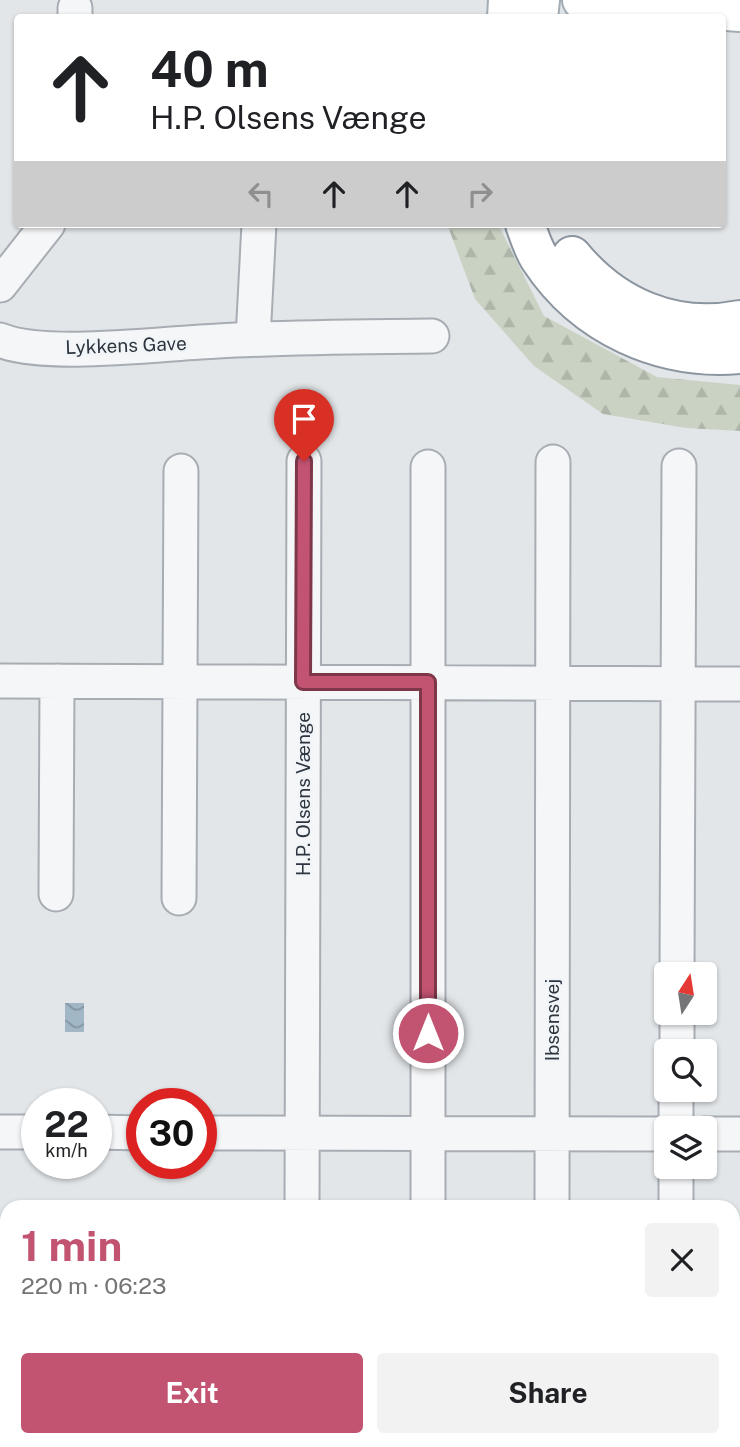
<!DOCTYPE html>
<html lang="en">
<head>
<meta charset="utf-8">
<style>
	body { margin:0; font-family:"Public Sans",sans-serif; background:#f2f2f2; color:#202124; height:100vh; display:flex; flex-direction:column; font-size:26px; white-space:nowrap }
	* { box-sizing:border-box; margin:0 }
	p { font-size:23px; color:#757577 }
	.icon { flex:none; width:38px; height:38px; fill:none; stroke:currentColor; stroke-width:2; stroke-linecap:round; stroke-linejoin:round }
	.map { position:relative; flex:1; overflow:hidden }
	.side { position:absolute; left:0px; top:1200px; width:740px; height:247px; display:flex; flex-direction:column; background:#fff; border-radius:21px 21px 0 0; box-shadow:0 2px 5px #0004 }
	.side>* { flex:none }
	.banner { position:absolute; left:14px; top:14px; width:712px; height:214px; border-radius:7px; box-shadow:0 2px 5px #0004; background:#fff; color:#202124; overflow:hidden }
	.needle { width:46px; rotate:12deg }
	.buttons { position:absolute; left:654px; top:962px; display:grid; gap:14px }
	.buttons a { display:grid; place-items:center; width:63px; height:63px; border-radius:7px; background:#fff; box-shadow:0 2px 5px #0004; font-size:35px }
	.speed { position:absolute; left:21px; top:1088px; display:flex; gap:14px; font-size:35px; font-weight:700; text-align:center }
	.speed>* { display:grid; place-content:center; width:91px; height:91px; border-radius:50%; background:#fff; box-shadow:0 2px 5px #0004; line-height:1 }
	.speed small { font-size:18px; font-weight:400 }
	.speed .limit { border:10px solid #d22; background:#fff; color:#111 }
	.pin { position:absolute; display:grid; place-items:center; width:60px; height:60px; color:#fff; margin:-72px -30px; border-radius:50% 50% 50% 0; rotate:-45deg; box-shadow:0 0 7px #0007 }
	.pin .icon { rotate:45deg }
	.me { position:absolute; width:77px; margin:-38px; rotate:0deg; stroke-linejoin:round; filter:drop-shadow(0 0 5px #0008) }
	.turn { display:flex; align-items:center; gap:24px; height:147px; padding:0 21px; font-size:32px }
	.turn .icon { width:91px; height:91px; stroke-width:2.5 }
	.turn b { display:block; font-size:49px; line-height:60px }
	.lanes { display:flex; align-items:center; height:66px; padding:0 21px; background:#0003; justify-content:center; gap:35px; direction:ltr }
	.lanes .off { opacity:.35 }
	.round { display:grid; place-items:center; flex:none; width:74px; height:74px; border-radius:7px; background:#f2f2f2 }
	.summary { display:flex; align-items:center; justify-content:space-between; height:119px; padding:0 21px }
	h1 { font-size:42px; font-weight:700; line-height:52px; color:#c25471 }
	.cta { display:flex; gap:14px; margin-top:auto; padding:14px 21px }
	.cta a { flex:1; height:80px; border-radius:7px; background:#c25471; color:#fff; font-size:28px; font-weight:700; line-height:80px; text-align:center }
	.cta a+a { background:#f2f2f2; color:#202124 }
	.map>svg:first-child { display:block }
	.forest { fill:url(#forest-firs) }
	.water { fill:url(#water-waves) }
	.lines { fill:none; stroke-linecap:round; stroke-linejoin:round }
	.minor-casing { stroke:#a8adb3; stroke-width:37 }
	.major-casing { stroke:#a3acb4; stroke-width:42 }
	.highway-casing { stroke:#8b959f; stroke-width:42 }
	.minor { stroke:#f5f6f8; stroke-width:33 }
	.major { stroke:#fff; stroke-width:38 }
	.highway { stroke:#fff; stroke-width:38 }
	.route-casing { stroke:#7e3749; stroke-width:18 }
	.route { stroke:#c25471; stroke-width:12 }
	.labels { text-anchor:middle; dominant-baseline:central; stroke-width:5; stroke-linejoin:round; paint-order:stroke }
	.street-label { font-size:19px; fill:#2c3540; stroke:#f2f5f7 }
</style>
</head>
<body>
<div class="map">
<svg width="740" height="1447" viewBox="0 0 740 1447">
	<defs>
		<pattern id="forest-firs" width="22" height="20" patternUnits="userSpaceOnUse" patternTransform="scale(1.75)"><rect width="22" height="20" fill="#cad2c4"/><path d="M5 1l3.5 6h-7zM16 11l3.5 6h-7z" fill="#aeb5a9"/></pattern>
		<pattern id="water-waves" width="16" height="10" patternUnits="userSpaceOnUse" patternTransform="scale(1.75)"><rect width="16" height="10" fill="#a1b7c6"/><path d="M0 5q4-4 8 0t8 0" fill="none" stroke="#8396a2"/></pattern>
	</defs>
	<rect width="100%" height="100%" fill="#e2e6e9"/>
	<path class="forest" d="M447 224H498L544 316 657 377 740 385V431L686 428 603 414 534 366 475 299Z"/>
	<path class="water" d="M65 1003H84V1032H65Z"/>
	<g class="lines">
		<defs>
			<path id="minor" d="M75 18V8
				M0 285 48 224
				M253 339 259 224
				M0 340C45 359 165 343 218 341 289 337 361 337 432 336
				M428 467V1208
				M0 681 740 684
				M56 894 57 681
				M179 898 181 471
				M677 975 679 466
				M677 1052V1013
				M676 1129V1090
				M0 1132H37
				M96 1132 142 1133
				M201 1133 667 1134
				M705 1134H740
				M302 1208 304 461
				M552 1208 553 462
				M676 1208V1167"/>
			<path id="major" d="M582 0 740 12
				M507 18 508 0
				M538 18 540 0"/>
			<path id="highway" d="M525 224C529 235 533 249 540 259 584 326 661 361 740 354
				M572 256C614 307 674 333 740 320"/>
		</defs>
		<use href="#minor" class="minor-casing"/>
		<use href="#major" class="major-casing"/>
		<use href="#highway" class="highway-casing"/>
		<use href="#minor" class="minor"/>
		<use href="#major" class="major"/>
		<use href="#highway" class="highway"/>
	</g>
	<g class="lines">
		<defs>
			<path id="route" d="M304 461 303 682H428V1033"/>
		</defs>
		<use href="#route" class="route-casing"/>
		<use href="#route" class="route"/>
	</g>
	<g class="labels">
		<g class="street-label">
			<text transform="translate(126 345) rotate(-2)">Lykkens Gave</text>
			<text transform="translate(303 794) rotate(-90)">H.P. Olsens Vænge</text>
			<text transform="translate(552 1020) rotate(-90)">Ibsensvej</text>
		</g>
	</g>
</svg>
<div class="buttons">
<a><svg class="needle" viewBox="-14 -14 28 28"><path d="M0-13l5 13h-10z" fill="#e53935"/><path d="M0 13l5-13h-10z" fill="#757577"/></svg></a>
<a><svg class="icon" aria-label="search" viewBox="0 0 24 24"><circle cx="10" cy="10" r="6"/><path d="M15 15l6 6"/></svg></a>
<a><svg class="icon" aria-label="layers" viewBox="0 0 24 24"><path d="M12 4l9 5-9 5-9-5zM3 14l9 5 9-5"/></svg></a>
</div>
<div class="speed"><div>22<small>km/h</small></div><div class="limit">30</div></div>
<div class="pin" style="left:304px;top:461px;background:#d93025"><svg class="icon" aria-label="arrive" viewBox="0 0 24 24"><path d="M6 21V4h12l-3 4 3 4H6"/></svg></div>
<svg class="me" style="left:428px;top:1033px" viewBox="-20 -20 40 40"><circle r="17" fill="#c25471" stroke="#fff" stroke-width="3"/><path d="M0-11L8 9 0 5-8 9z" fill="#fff"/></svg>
<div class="banner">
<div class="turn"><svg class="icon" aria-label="ahead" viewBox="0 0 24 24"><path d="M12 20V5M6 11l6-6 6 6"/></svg><div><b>40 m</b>H.P. Olsens Vænge</div></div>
<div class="lanes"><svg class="icon off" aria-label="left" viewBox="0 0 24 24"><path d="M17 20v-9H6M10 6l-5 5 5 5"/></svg><svg class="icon" aria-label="ahead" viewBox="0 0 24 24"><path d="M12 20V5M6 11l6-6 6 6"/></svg><svg class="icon" aria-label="ahead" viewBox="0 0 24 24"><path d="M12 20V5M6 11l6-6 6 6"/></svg><svg class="icon off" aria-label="right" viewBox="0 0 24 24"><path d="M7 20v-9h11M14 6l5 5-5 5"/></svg></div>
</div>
<section class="side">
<div class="summary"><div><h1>1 min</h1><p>220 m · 06:23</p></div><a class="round"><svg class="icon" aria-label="close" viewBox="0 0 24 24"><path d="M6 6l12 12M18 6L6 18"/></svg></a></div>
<div class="cta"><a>Exit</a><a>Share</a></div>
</section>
</div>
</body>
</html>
